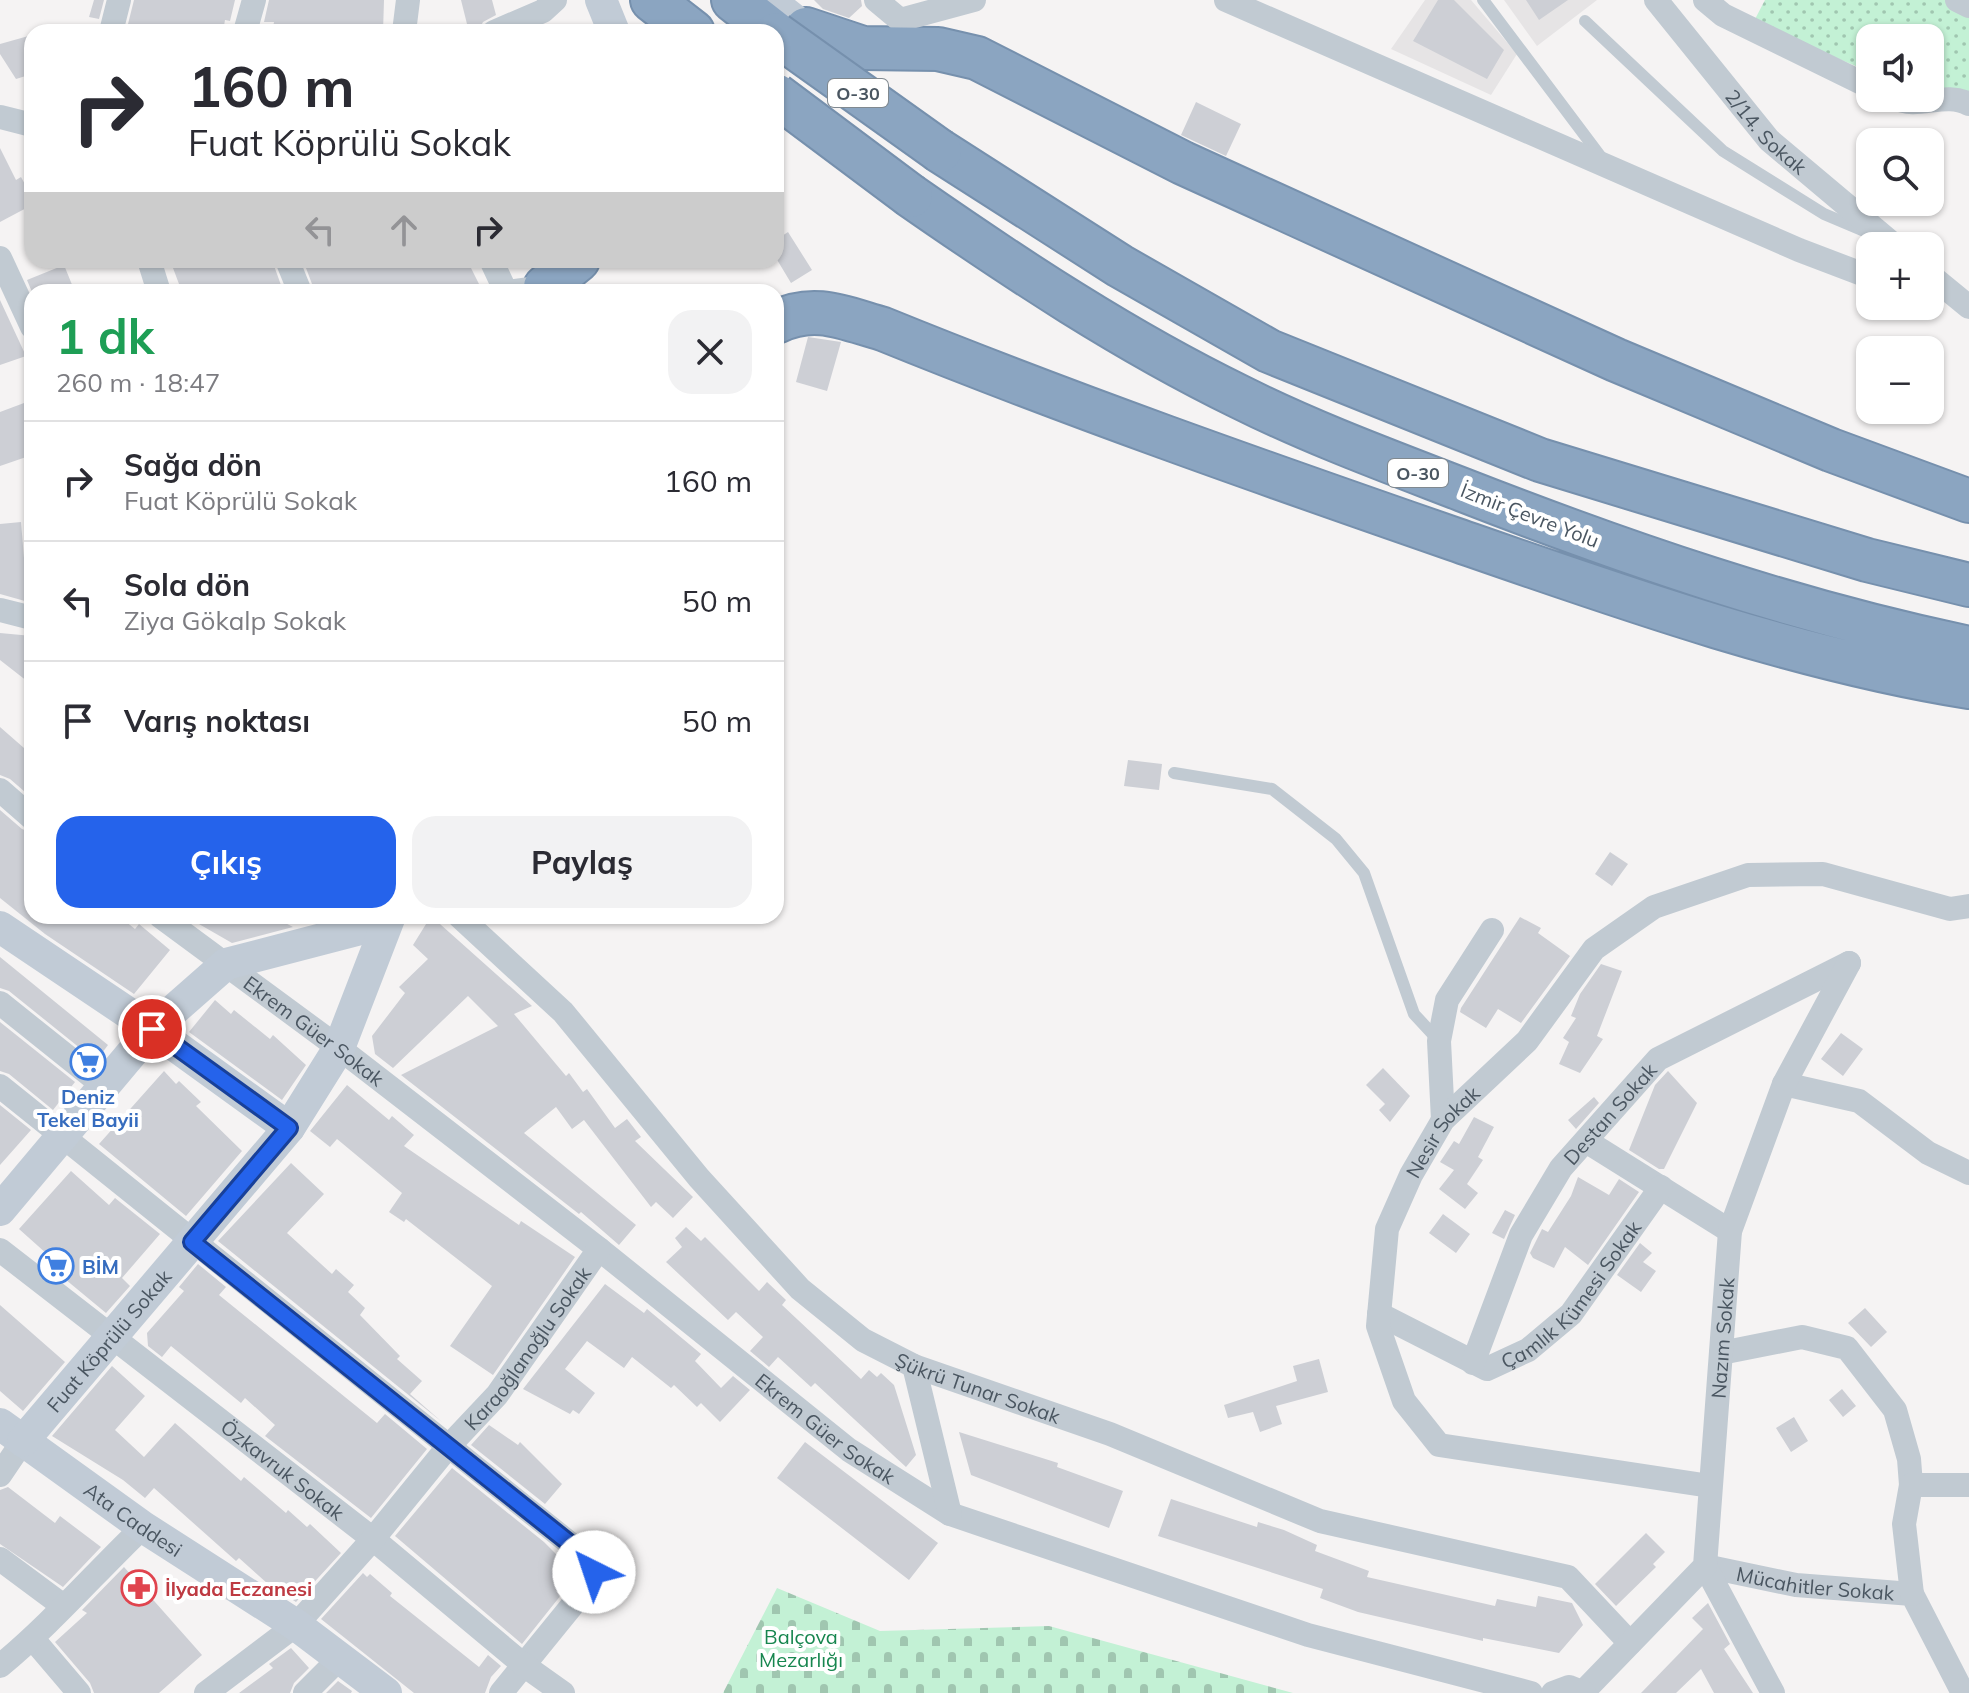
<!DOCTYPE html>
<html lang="tr">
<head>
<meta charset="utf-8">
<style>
	body { margin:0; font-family:Mulish,sans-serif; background:#f2f2f3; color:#2b2b33; height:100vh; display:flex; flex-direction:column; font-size:30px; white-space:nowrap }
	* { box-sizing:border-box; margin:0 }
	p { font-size:26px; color:#7c7c81 }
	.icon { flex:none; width:44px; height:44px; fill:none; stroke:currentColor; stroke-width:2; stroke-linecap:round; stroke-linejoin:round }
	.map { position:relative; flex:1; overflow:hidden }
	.sheet { position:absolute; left:24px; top:284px; width:760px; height:640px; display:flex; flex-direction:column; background:#fff; border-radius:24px; box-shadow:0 2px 6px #0004 }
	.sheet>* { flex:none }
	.banner { position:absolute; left:24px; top:24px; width:760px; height:244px; border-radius:24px; box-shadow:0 2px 6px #0004; background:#fff; color:#2b2b33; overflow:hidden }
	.buttons { position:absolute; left:1856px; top:24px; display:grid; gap:16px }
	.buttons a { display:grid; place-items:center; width:88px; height:88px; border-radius:16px; background:#fff; box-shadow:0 2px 6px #0004; font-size:40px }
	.pin { position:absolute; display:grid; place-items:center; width:68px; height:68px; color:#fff; margin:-34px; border:4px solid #fff; border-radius:50%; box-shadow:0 2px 8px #0007 }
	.me { position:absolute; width:88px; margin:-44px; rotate:319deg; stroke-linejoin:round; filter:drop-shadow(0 0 6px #0008) }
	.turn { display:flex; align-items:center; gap:28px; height:168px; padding:0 32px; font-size:36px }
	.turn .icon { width:104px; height:104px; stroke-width:2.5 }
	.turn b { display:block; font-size:56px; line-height:68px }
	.lanes { display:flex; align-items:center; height:76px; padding:0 32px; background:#0003; justify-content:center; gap:40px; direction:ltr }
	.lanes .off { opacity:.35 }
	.round { display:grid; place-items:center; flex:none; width:84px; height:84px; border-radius:24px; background:#f2f2f3 }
	.overview { display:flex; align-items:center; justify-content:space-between; height:136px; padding:0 32px }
	h1 { font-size:48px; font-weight:700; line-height:60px; color:#1e9e55 }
	.primary-button { display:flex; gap:16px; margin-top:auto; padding:16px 32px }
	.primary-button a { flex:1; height:92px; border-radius:24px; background:#2563eb; color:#fff; font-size:32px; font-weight:700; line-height:92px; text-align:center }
	.primary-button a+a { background:#f2f2f3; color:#2b2b33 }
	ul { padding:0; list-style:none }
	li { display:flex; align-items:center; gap:24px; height:120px; padding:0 32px; border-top:2px solid #e1e1e2 }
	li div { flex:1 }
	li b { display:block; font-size:30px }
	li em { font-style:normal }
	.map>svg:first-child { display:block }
	.education { fill:#e6e4e5 }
	.cemetery { fill:url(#cemetery-stones) }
	.park { fill:url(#park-dots) }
	.building { fill:#cdcfd5 }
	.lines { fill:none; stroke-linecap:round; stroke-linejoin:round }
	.highway-casing { stroke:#7690ad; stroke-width:46 }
	.lane { stroke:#c1cad2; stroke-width:12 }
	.street { stroke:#c1cad2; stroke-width:24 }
	.secondary { stroke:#c1cbd6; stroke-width:32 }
	.highway { stroke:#8ba5c1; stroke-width:42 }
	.highway-bridge-casing { stroke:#7690ad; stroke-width:46; stroke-linecap:butt }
	.highway-bridge { stroke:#8ba5c1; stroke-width:42 }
	.route-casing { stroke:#184099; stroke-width:20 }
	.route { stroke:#2563eb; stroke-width:14 }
	.labels { text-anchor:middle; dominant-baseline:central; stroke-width:8; stroke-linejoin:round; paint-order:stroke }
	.shield { fill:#fff; stroke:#808990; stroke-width:2 }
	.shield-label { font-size:18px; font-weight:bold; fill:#4a5661 }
	.street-label { font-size:20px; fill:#4a5661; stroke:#fff }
	.shop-label { font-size:20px; font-weight:bold; fill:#366cbe; stroke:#fff }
	.health-label { font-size:20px; font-weight:bold; fill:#be3a42; stroke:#fff; text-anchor:start }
	.park-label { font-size:20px; fill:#17864f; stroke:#fff }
</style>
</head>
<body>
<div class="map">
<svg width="1969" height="1693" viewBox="0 0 1969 1693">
	<defs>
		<pattern id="cemetery-stones" width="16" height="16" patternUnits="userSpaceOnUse" patternTransform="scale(2)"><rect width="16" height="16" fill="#c3f1d5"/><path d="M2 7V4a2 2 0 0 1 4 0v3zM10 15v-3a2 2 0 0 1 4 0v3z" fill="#a0c6b0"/></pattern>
		<pattern id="park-dots" width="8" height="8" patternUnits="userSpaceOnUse" patternTransform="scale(2)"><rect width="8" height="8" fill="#c3f1d5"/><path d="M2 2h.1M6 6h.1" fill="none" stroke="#a0c6b0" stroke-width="1.8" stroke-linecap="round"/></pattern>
	</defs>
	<rect width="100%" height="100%" fill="#f5f3f3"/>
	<path class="education" d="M1425 0H1471L1517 54 1491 95 1391 49Z
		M1504 0H1597L1537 46Z"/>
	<path class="cemetery" d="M777 1588 880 1631 1049 1626 1293 1693H723Z"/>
	<path class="park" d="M1765 0H1969V113L1930 97V38H1870V72L1753 23Z"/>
	<path class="building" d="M94 0H104L99 19 89 17Z
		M134 0H235L230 21 225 20 223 32H126Z
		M269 0H384L383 32H272L274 22H264Z
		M461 0H492L496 15 483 22 479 30 469 32Z
		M814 0H861L862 6 849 18 823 9Z
		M1438 0H1454L1504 50 1487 79 1413 41Z
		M1526 0H1568L1539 20Z
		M32 35V74L16 79 0 54V44Z
		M1196 102 1241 124 1226 156 1181 135Z
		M0 148 16 180 21 177 32 197V205L0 222Z
		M788 232 812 270 791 283 776 258V240Z
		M170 260H272L282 288 270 292H182Z
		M303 260H467L483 292H315Z
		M64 265 75 292H32L27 280Z
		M0 300 26 356 0 365Z
		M808 337 841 342 827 391 796 382Z
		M32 400V455L0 466V412Z
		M21 522 25 570 32 569V603L0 594V524Z
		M0 633 32 636V685L0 660Z
		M0 727 32 755V798L10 779 0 775Z
		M1128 760 1162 764 1159 790 1124 786Z
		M0 810 22 829 32 833V916H119L135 929 139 924 170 950 134 994 45 934 0 898Z
		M1610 852 1628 864 1612 886 1595 874Z
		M185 916H272L293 927 232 943Z
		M431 916 532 1006 514 1014 566 1076 569 1073 583 1092 587 1089 615 1128 627 1119 641 1137 635 1141 693 1197 673 1218 656 1202 651 1207 584 1120 572 1129 556 1107 524 1133 636 1225 619 1245 581 1212 579 1214 401 1075 498 1026 468 996 393 1068 375 1054 372 1036 405 993 399 987 428 959 413 945Z
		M1520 917 1541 928 1538 933 1570 956 1521 1023 1498 1009 1486 1028 1460 1012 1461 1008Z
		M0 957 108 1045 96 1061 9 991 0 988Z
		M1601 964 1622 971 1597 1036 1603 1039 1580 1073 1559 1064 1569 1042 1563 1038 1576 1018 1571 1016 1580 994Z
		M215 1000 231 1014 234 1010 270 1039 273 1035 306 1065 282 1100 189 1032Z
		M0 1022 75 1082 53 1110 9 1074 0 1071Z
		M1841 1033 1863 1049 1843 1076 1821 1059Z
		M1383 1068 1410 1096 1390 1122 1379 1110 1385 1104 1366 1085Z
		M164 1071 176 1084 179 1081 201 1102 196 1106 242 1151 186 1216 99 1144Z
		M1668 1071 1697 1103 1664 1169H1659L1629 1150 1655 1085Z
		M347 1085 389 1120 392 1116 414 1135 404 1146 519 1225 521 1221 575 1257 493 1375 450 1346 492 1286 406 1219 404 1222 389 1212 402 1193 337 1139 330 1147 310 1131Z
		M1594 1097 1599 1103 1576 1129 1568 1120Z
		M0 1105 31 1130 0 1165Z
		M1474 1117 1494 1127 1478 1157 1483 1160 1467 1184 1478 1193 1465 1209 1439 1189 1454 1170 1440 1162 1454 1141 1459 1144Z
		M291 1163 324 1194 287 1233 332 1274 336 1269 354 1285 348 1292 365 1308 360 1315 400 1356 397 1359 422 1381 410 1394 442 1422 218 1241Z
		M71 1171 109 1205 115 1198 160 1234 122 1278 130 1286 106 1313 42 1260 47 1254 19 1229Z
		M1578 1177 1609 1195 1619 1179 1639 1192 1588 1265 1565 1247 1554 1268 1533 1258 1530 1253 1542 1229 1548 1232 1571 1196Z
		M1505 1210 1515 1215 1504 1239 1492 1233Z
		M1443 1214 1470 1234 1456 1253 1429 1233Z
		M686 1227 701 1241 705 1237 759 1291 767 1282 786 1300 782 1305 861 1379 869 1370 877 1377 881 1373 894 1385 916 1455 906 1467 815 1383 811 1387 778 1357 769 1367 750 1351 763 1337 736 1312 728 1320 666 1262 682 1247 675 1238Z
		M1640 1243 1652 1253 1643 1262 1656 1271 1641 1292 1617 1275Z
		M198 1264 226 1287 219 1295 377 1423 385 1414 427 1449 371 1518 265 1436 275 1425 245 1398 241 1403 171 1346 162 1357 148 1346 147 1333 184 1291 179 1287Z
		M605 1284 644 1313 647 1309 701 1354 695 1361 721 1388 733 1376 750 1390 720 1422 701 1403 697 1407 674 1385 671 1388 632 1357 624 1368 587 1341 565 1369 595 1393 579 1414 573 1410 570 1414 523 1389Z
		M0 1305 65 1362 23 1411 0 1391Z
		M1865 1308 1887 1332 1871 1347 1848 1323Z
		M1319 1359 1328 1392 1276 1406 1282 1424 1260 1432 1253 1412 1228 1418 1224 1405 1297 1381 1293 1366Z
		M112 1366 145 1396 115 1430 144 1457 175 1423 241 1481 244 1477 286 1513 288 1510 307 1527 310 1524 341 1553 296 1602 268 1584 239 1558 236 1561 154 1488 145 1498 123 1480 52 1436Z
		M1842 1389 1856 1406 1843 1417 1829 1400Z
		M1794 1417 1808 1441 1791 1452 1776 1428Z
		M489 1425 518 1445 520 1442 562 1484 545 1504 471 1445Z
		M959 1432 1058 1463 1057 1467 1123 1491 1109 1528 971 1475Z
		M805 1442 938 1543 909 1580 777 1478Z
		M452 1468 544 1542 577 1575 522 1644 395 1536Z
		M8 1487 55 1523 60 1516 101 1547 63 1587 0 1544V1490Z
		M1171 1499 1257 1527 1258 1522 1284 1530 1317 1545 1315 1551 1369 1571 1367 1577 1495 1606 1497 1599 1536 1607 1538 1596 1572 1603 1583 1625 1559 1653 1483 1638V1641L1358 1612 1320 1598 1323 1589 1158 1536Z
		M1646 1533 1665 1552 1653 1564 1656 1567 1616 1606 1595 1584Z
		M124 1567 202 1655 159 1693H94L90 1683 55 1642 87 1613 82 1610Z
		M363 1573 367 1577 370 1574 392 1593 390 1596 479 1667 488 1655 501 1666 491 1677 485 1693H414L321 1619Z
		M1708 1603 1730 1644 1724 1649 1753 1693H1714L1701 1669 1676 1693H1641L1703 1629 1692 1618Z
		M291 1648 309 1668 294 1683 290 1693H239L273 1668 269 1664Z
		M338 1681 352 1691 351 1693H326Z"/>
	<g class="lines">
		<defs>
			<path id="highway" d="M652 0 693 32
				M733 0 774 32
				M806 29 863 48 938 49 977 58 1183 163 1616 360 1831 450 1969 501
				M940 151 1120 266 1269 351 1540 460 1867 560 1969 585
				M911 196C1016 269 1125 341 1240 397 1312 433 1388 461 1463 490 1627 554 1796 612 1969 648
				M545 287 578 260
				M776 322C815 303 844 318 883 329 1070 405 1261 472 1451 538 1615 595 1798 660 1969 687"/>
		</defs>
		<use href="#highway" class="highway-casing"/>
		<path class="lane" d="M1483 0 1604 161
			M1585 21 1723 151 1824 214 1869 233
			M1174 773 1272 789 1336 839 1364 873 1414 1014 1439 1041"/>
		<g class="street">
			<path d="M876 0 900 20 974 0"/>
			<path d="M1226 0 1799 250 1870 277"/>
			<path id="s1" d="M1656 0 1769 140 1895 246"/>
			<path d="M1705 0 1723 15 1870 87"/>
			<path d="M1957 0 1969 6"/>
			<path d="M111 32 119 0"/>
			<path d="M245 32 254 0"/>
			<path d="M404 32 408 0"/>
			<path d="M494 32 543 11 555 0"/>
			<path d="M1894 98C1919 110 1944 91 1969 104"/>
			<path d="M0 117 32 125"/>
			<path d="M0 258 32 327"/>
			<path d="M149 260 159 292"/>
			<path d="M287 260 300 292"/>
			<path d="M491 260 506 292"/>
			<path d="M1930 275 1969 307"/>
			<path d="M507 292 545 287"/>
			<path d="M0 610 32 618"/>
			<path d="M0 790 32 818"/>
			<path id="s2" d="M160 916 339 1048 599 1249 849 1450 950 1514 1308 1635 1531 1693"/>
			<path id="s3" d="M459 916 563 1012 699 1178 800 1289 863 1340 914 1366 1110 1434 1320 1521 1568 1577 1630 1643"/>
			<path d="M0 1003 104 1086"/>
			<path d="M1784 1084 1859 1101 1928 1153 1969 1173"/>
			<path d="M0 1086 583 1554 592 1565V1581L501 1693"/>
			<path d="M1443 1120 1439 1041 1447 1000 1492 930"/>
			<path d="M1586 1141 1730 1231"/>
			<path id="s4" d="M0 1250 373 1539 525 1666 563 1693"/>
			<path id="s5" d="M1379 1314 1487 1369 1528 1350 1571 1314 1661 1187"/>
			<path d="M1721 1353 1802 1337 1847 1348 1895 1410 1909 1459 1911 1485"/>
			<path id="s6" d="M1473 1363 1521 1235 1561 1168 1658 1059 1849 963"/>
			<path d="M914 1366 950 1514"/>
			<path d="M0 1475 23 1441"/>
			<path id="s7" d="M1710 1486 1439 1445 1404 1401 1378 1326 1387 1229 1411 1175 1443 1120 1527 1041 1594 949 1654 907 1748 875 1823 874 1950 909 1969 906"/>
			<path d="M0 1559 62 1605"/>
			<path id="s8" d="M1705 1566 1796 1585 1912 1594 1963 1693"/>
			<path d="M1705 1566 1773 1693"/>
			<path d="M1912 1594 1904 1524 1911 1485H1969"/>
			<path d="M33 1639 79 1693"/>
			<path d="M0 1666C51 1624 95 1573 143 1527"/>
			<path id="s9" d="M1583 1692 1705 1566 1730 1231 1784 1084 1849 963"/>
			<path id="s10" d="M206 1693 296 1625 373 1539 448 1447 497 1395 599 1249"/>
			<path d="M305 1693 339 1659"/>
			<path d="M1553 1693 1569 1687 1584 1693"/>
		</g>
		<g class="secondary">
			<path d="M601 0 614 32"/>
			<path d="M769 0 806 29"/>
			<path d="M0 927 152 1029 289 1128"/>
			<path d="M0 1210 152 1029 226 964 372 926 378 916"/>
			<path id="s11" d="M0 1424 143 1527 296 1625 386 1693"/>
			<path id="s12" d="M23 1441 289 1128 339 1048 390 916"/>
		</g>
		<use href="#highway" class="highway"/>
		<defs>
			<path id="highway-bridge" d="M776 34 940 151
				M776 95 911 196"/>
		</defs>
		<use href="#highway-bridge" class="highway-bridge-casing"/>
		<use href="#highway-bridge" class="highway-bridge"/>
	</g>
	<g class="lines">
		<defs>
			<path id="route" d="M152 1029 289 1128 192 1242 583 1554 594 1572"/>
		</defs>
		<use href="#route" class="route-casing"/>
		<use href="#route" class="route"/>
	</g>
	<defs>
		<symbol id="supermarket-ring" viewBox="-11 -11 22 22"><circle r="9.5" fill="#fff" stroke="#3f7fe0" stroke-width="1.5"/><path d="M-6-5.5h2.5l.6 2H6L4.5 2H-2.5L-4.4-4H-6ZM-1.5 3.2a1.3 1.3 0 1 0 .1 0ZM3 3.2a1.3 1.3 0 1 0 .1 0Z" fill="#3f7fe0"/></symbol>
		<symbol id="pharmacy-ring" viewBox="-11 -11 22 22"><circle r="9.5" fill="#fff" stroke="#e0444e" stroke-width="1.5"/><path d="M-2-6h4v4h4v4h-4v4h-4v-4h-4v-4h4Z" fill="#e0444e"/></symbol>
	</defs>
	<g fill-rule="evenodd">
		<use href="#supermarket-ring" x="68" y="1042" width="40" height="40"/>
		<use href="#supermarket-ring" x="36" y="1246" width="40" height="40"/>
		<use href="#pharmacy-ring" x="119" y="1568" width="40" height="40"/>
	</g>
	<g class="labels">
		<g class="shield">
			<rect x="828" y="79" width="60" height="28" rx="6"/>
			<rect x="1388" y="459" width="60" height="28" rx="6"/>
		</g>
		<g class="shield-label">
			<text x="858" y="93">O-30</text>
			<text x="1418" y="473">O-30</text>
		</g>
		<g class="street-label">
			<text stroke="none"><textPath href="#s1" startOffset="172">2/14. Sokak</textPath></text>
			<text transform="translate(1530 515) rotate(21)">İzmir Çevre Yolu</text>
			<text stroke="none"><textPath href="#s2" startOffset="192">Ekrem Güer Sokak</textPath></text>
			<text stroke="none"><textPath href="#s6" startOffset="288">Destan Sokak</textPath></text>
			<text stroke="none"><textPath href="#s7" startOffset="620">Nesir Sokak</textPath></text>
			<text stroke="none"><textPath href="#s5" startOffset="236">Çamlık Kümesi Sokak</textPath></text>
			<text stroke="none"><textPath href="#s9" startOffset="404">Nazım Sokak</textPath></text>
			<text stroke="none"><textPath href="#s12" startOffset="132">Fuat Köprülü Sokak</textPath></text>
			<text stroke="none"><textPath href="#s10" startOffset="474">Karaoğlanoğlu Sokak</textPath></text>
			<text stroke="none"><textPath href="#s3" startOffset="712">Şükrü Tunar Sokak</textPath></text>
			<text stroke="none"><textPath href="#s2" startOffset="840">Ekrem Güer Sokak</textPath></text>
			<text stroke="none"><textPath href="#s4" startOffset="358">Özkavruk Sokak</textPath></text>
			<text stroke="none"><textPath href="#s11" startOffset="164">Ata Caddesi</textPath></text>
			<text stroke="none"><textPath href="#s8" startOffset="112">Mücahitler Sokak</textPath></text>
		</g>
		<g class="shop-label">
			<text x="88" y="1096">Deniz<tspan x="88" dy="23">Tekel Bayii</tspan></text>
			<text x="82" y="1266" text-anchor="start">BİM</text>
		</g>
		<g class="health-label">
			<text x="165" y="1588">İlyada Eczanesi</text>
		</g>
		<g class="park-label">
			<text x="801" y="1636">Balçova<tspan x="801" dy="23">Mezarlığı</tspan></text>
		</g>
	</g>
</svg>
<div class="buttons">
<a><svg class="icon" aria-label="sound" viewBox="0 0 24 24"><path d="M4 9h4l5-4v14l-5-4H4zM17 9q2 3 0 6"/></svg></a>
<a><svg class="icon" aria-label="search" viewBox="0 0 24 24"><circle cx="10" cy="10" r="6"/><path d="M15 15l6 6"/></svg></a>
<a>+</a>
<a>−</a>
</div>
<div class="pin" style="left:152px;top:1029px;background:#d93025"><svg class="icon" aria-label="arrive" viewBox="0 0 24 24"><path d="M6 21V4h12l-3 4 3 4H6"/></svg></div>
<svg class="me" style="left:594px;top:1572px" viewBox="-20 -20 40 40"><circle r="19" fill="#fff"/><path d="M0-13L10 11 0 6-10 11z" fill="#2563eb"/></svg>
<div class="banner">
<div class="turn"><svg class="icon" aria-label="right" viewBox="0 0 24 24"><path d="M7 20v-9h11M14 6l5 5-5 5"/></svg><div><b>160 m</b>Fuat Köprülü Sokak</div></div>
<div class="lanes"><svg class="icon off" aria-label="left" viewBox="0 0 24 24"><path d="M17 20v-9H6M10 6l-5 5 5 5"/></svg><svg class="icon off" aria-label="ahead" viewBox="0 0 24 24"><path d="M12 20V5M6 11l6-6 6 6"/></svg><svg class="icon" aria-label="right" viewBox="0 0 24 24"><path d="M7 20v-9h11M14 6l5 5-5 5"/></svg></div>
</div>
<section class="sheet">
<div class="overview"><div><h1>1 dk</h1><p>260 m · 18:47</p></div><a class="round"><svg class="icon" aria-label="close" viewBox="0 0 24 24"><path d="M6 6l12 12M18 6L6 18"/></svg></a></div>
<ul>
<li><svg class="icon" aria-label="right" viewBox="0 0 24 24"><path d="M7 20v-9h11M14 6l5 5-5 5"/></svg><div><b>Sağa dön</b><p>Fuat Köprülü Sokak</p></div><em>160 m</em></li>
<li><svg class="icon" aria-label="left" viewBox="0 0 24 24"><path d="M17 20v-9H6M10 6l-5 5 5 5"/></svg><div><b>Sola dön</b><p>Ziya Gökalp Sokak</p></div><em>50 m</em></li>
<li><svg class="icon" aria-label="arrive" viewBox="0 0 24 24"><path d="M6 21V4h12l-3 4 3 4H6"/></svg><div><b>Varış noktası</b></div><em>50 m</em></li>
</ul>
<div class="primary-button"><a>Çıkış</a><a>Paylaş</a></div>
</section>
</div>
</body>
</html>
